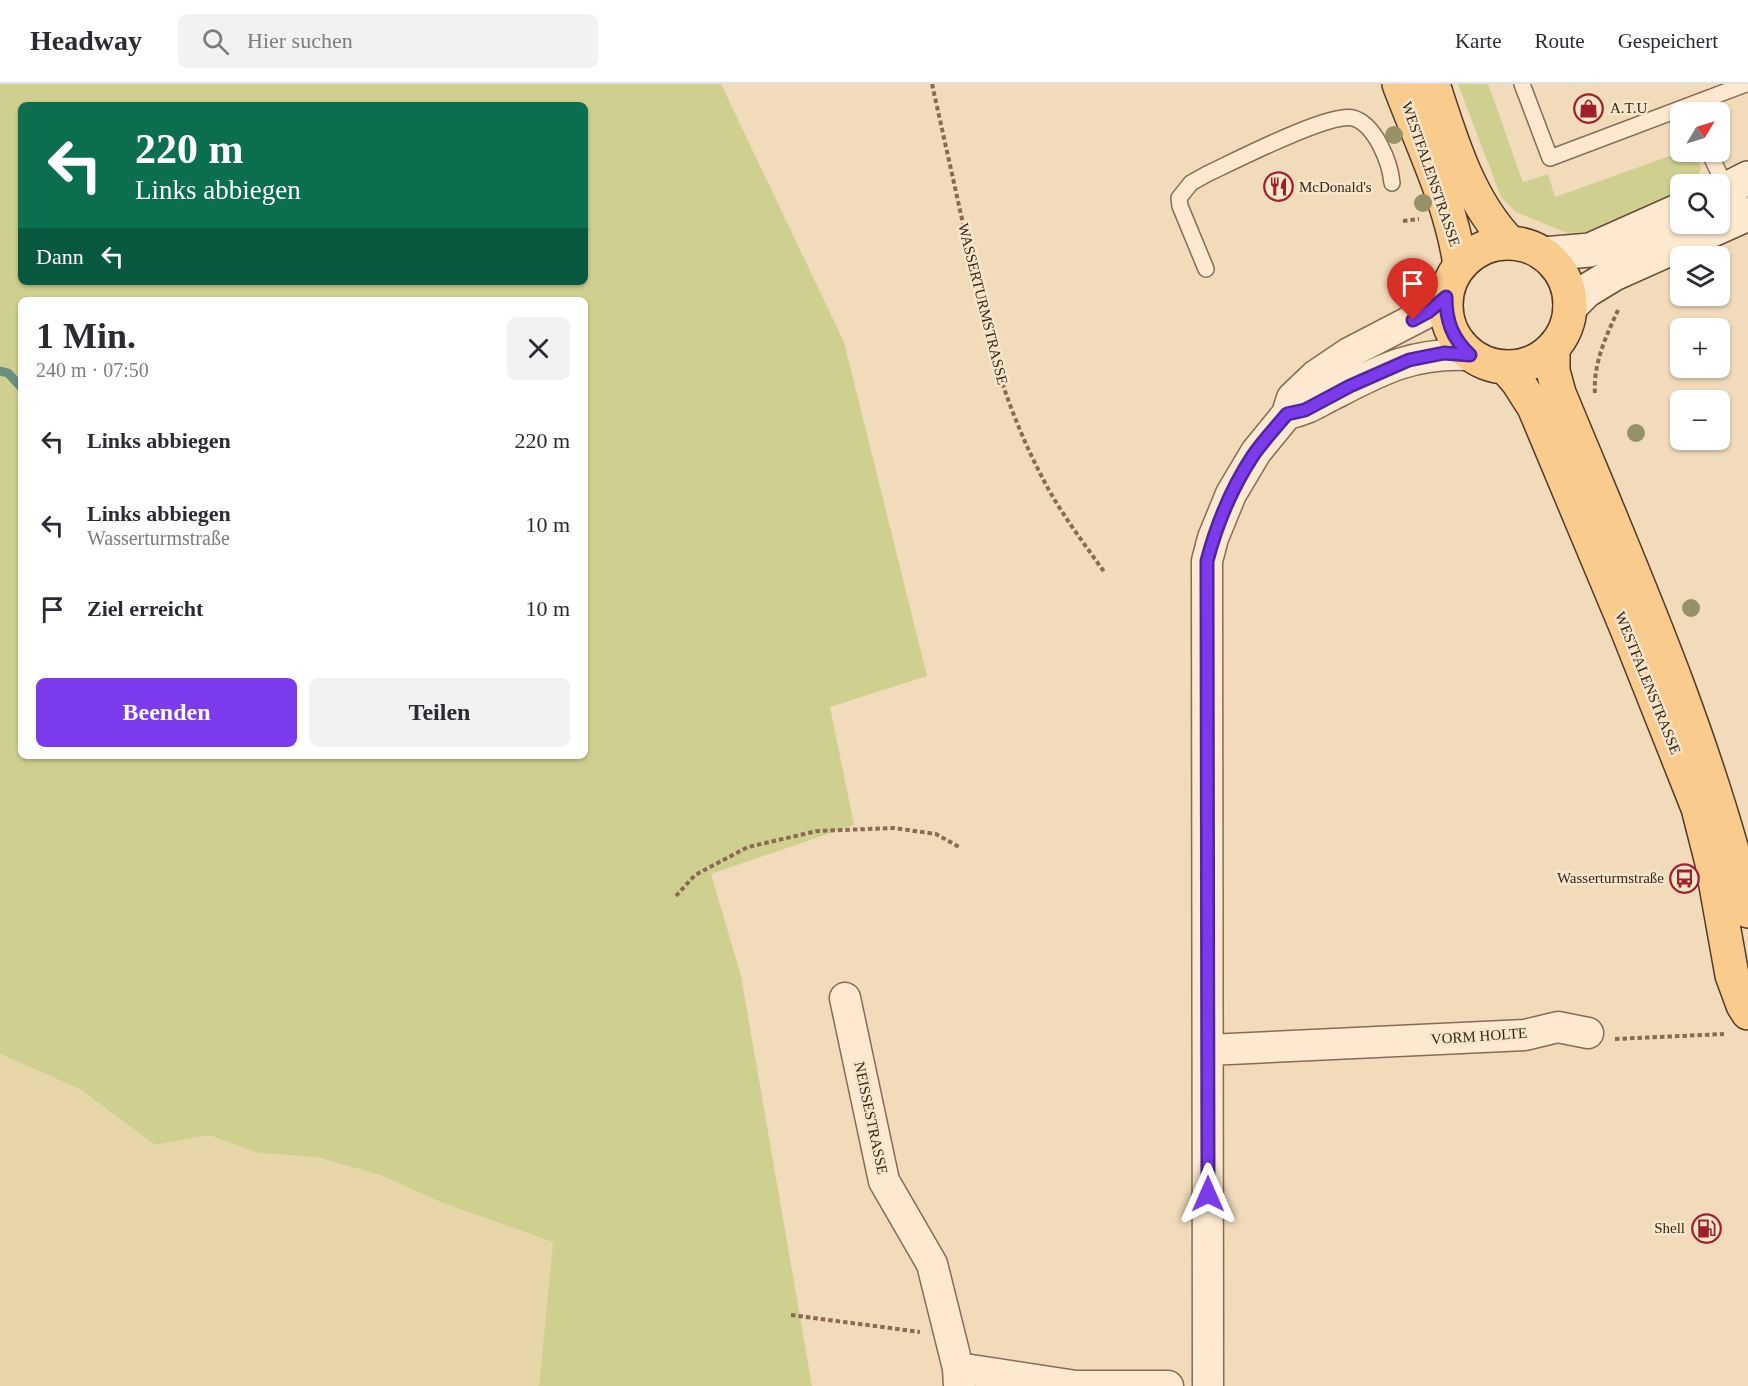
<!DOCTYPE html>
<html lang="de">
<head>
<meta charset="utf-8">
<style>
	body { margin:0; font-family:Georgia,serif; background:#f2f2f3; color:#2b2b33; height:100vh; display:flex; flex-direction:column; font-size:22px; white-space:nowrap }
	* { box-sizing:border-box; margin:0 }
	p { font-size:20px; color:#7c7c81 }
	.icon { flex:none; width:33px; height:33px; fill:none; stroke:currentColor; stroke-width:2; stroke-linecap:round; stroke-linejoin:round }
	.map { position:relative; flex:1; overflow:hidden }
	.panel { position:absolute; left:18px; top:213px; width:570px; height:462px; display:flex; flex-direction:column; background:#fff; border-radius:9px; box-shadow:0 2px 4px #0004 }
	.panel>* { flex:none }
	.hud { position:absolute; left:18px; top:18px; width:570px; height:183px; border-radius:9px; box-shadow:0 2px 4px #0004; background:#0b6e4f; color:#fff; overflow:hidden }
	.needle { width:39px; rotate:52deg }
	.buttons { position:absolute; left:1670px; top:18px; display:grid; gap:12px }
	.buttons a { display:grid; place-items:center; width:60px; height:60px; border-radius:9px; background:#fff; box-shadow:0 2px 4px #0004; font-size:30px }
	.pin { position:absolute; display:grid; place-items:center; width:51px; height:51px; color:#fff; margin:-62px -26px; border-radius:50% 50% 50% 0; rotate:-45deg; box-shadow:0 0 6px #0007 }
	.pin .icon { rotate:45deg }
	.me { position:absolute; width:66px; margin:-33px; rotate:0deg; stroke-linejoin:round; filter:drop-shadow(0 0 4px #0008) }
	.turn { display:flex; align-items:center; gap:21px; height:126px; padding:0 18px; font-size:27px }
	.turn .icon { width:78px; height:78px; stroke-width:2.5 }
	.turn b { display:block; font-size:42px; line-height:51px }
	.then { display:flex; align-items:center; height:57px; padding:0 18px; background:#0003; gap:12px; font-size:22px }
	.round { display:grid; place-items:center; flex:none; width:63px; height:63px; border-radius:9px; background:#f2f2f3 }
	.headline { display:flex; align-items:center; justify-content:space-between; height:102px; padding:0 18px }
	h1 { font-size:36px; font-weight:600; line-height:45px }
	.primary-button { display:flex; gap:12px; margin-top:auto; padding:12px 18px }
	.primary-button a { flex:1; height:69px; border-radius:9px; background:#7c3aed; color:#fff; font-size:24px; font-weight:600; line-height:69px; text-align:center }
	.primary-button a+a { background:#f2f2f3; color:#2b2b33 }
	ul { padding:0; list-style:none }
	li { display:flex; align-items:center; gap:18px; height:84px; padding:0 18px }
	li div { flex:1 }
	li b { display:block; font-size:22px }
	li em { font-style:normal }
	header { display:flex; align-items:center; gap:36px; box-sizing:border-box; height:84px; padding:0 30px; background:#fff; border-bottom:2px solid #e1e1e2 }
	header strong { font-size:28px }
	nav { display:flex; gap:33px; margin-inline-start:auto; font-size:21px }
	.search { width:420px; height:54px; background:#f2f2f3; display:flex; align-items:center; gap:15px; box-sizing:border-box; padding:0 21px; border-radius:9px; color:#7c7c81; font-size:22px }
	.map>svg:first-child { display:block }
	.farmland { fill:#e7d6a8 }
	.green { fill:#cfd08f; fill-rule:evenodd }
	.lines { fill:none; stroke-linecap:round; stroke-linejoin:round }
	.stream { stroke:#679081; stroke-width:9 }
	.service-casing { stroke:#8a6a54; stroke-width:18 }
	.minor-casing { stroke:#8a6a54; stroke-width:33 }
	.secondary-casing { stroke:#6b4b37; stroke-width:36 }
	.primary-casing { stroke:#573929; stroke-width:36 }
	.path { stroke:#8a6a54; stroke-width:4; stroke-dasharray:4.5 3; stroke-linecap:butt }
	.service { stroke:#fce9cf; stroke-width:15 }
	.minor { stroke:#fce9cf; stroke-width:30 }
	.secondary { stroke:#fce9cf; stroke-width:33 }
	.primary { stroke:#f9cc8e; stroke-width:33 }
	.tree { fill:#979265 }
	.route-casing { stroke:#51269a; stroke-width:15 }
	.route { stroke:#7c3aed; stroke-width:10 }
	.labels { text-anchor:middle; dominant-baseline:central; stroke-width:5; stroke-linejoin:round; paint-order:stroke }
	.poi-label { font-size:15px; fill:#37251a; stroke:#f8e6cb; text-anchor:start }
	.street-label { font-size:15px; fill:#37251a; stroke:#f8e6cb }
</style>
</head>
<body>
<header>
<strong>Headway</strong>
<div class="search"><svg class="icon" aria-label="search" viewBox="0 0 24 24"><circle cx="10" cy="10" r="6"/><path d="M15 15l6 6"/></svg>Hier suchen</div>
<nav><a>Karte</a><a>Route</a><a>Gespeichert</a></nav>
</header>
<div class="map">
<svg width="1748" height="1302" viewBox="0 0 1748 1302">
	<rect width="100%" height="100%" fill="#f1dbbb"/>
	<path class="farmland" d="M0 970 80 1005 155 1061 209 1051 259 1069 317 1073 380 1091 443 1119 553 1158 539 1302H0Z"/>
	<path class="green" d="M0 0H721L844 258 927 592 830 623 854 741 711 790 741 892 812 1302H539L553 1158 443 1119 380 1091 317 1073 259 1069 209 1051 155 1061 80 1005 0 970ZM21 21H585V198H21ZM21 216H585V672H21Z
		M1458 0H1488L1523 98 1548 90 1555 113 1681 68H1694L1701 84 1696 100H1680V108L1590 148 1567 149 1516 128 1501 113Z"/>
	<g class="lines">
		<path class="stream" d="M0 287 8 289 21 303"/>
		<defs>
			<path id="service" d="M1522 0 1550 74 1746 0
				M1709 68 1728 108
				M1206 185 1180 122 1179 114 1191 99 1207 90C1233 78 1329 28 1353 34 1375 40 1390 78 1392 99"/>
			<path id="minor" d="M1287 330C1310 325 1317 318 1338 308 1384 284 1416 268 1470 271
				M845 914 884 1097 932 1180 958 1284 959 1302
				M1208 966 1525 951 1558 943 1588 949
				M958 1284 1076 1302H1168
				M1208 1302 1207 477 1213 454 1231 410 1256 368 1287 330 1292 314 1315 292 1349 269 1428 228 1446 213"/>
			<path id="secondary" d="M1719 109 1748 94
				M1543 170 1590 166 1680 126
				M1570 223 1586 207 1614 190 1748 130"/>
			<path id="primary" d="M1399 0C1421 59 1451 118 1460 181
				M1433 0C1451 55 1468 116 1510 159
				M1446 221a62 62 0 1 1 124 0a62 62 0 1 1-124 0Z
				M1553 265V287L1559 309C1629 479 1705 648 1748 827
				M1505 283 1518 298 1534 323 1627 545 1698 724 1712 779 1732 891 1743 921 1748 929"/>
		</defs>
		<use href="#service" class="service-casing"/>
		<use href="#minor" class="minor-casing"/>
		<use href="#secondary" class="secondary-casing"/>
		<use href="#primary" class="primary-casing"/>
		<path class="path" d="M932 0 986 243C999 295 1017 345 1042 393 1059 427 1083 458 1105 489
			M1403 137 1419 135
			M1595 309C1593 279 1607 250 1619 224
			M676 812 695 791 748 763 817 747 894 744 936 750 959 763
			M1615 955 1724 950
			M791 1231 920 1248"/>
		<use href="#service" class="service"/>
		<use href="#minor" class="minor"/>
		<use href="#secondary" class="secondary"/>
		<use href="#primary" class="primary"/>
	</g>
	<g class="tree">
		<circle cx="1394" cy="51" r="9"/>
		<circle cx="1423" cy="119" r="9"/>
		<circle cx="1636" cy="349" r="9"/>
		<circle cx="1691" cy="524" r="9"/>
	</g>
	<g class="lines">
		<defs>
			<path id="route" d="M1208 1110 1207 477C1217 439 1232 403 1254 370 1264 356 1276 343 1287 330L1305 326 1350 302 1409 276 1444 269 1470 271C1452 254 1446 237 1446 213L1428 228 1413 236"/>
		</defs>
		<use href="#route" class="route-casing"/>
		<use href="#route" class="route"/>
	</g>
	<defs>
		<symbol id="shop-ring" viewBox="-11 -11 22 22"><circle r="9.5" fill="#f8e6cb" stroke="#9e1f2e" stroke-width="1.5"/><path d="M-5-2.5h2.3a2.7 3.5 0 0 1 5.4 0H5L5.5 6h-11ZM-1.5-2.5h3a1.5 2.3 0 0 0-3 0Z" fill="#9e1f2e"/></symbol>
		<symbol id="restaurant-ring" viewBox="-11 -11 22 22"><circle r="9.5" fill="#f8e6cb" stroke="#9e1f2e" stroke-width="1.5"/><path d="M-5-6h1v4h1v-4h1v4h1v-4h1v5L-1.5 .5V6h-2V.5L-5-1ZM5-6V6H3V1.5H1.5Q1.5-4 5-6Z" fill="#9e1f2e"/></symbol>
		<symbol id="bus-ring" viewBox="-11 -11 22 22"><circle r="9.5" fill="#f8e6cb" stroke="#9e1f2e" stroke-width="1.5"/><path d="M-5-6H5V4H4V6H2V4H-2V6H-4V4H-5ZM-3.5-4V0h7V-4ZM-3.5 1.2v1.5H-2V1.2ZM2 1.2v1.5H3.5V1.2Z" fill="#9e1f2e"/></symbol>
		<symbol id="fuel-ring" viewBox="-11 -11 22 22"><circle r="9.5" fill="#f8e6cb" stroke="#9e1f2e" stroke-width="1.5"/><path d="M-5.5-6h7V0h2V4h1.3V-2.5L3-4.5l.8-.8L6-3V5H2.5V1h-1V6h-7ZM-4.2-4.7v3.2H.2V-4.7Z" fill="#9e1f2e"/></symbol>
	</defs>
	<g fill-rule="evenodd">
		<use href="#shop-ring" x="1572" y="8" width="33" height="33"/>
		<use href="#restaurant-ring" x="1262" y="86" width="33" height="33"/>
		<use href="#bus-ring" x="1668" y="778" width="33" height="33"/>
		<use href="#fuel-ring" x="1690" y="1128" width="33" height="33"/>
	</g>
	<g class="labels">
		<g class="poi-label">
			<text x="1610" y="24">A.T.U</text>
			<text x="1299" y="103">McDonald's</text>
			<text x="1664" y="794" text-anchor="end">Wasserturmstraße</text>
			<text x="1685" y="1144" text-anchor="end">Shell</text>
		</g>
		<g class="street-label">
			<text transform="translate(1431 90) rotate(71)">WESTFALENSTRASSE</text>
			<text transform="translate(983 220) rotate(76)">WASSERTURMSTRASSE</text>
			<text transform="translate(1648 599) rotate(68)">WESTFALENSTRASSE</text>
			<text transform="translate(1479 952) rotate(-4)">VORM HOLTE</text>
			<text transform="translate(871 1034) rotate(78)">NEISSESTRASSE</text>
		</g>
	</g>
</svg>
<div class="buttons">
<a><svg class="needle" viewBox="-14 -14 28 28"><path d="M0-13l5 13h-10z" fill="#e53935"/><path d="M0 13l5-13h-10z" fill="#7c7c81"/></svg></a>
<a><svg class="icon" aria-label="search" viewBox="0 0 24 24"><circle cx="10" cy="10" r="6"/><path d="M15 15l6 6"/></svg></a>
<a><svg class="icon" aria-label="layers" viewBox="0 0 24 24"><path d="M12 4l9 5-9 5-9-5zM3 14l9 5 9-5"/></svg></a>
<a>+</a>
<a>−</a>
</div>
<div class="pin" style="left:1413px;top:236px;background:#d93025"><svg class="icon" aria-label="arrive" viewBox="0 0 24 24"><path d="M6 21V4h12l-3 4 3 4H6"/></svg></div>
<svg class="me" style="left:1208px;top:1110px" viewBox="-20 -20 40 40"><path d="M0-17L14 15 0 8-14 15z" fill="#7c3aed" stroke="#fff" stroke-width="4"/></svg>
<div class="hud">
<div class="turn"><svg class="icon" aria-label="left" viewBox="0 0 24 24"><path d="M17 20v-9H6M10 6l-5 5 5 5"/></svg><div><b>220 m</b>Links abbiegen</div></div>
<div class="then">Dann<svg class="icon" aria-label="left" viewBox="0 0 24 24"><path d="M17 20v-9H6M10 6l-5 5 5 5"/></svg></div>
</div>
<section class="panel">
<div class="headline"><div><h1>1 Min.</h1><p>240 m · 07:50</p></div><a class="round"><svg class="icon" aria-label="close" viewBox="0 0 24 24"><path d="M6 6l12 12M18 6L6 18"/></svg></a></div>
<ul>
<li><svg class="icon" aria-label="left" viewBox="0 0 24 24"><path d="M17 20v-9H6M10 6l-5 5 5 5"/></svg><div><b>Links abbiegen</b></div><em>220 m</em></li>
<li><svg class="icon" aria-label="left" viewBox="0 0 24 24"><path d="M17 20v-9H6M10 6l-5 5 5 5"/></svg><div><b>Links abbiegen</b><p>Wasserturmstraße</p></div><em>10 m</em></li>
<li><svg class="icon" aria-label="arrive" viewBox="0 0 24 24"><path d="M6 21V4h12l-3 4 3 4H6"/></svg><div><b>Ziel erreicht</b></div><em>10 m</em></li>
</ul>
<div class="primary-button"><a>Beenden</a><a>Teilen</a></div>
</section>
</div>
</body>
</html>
